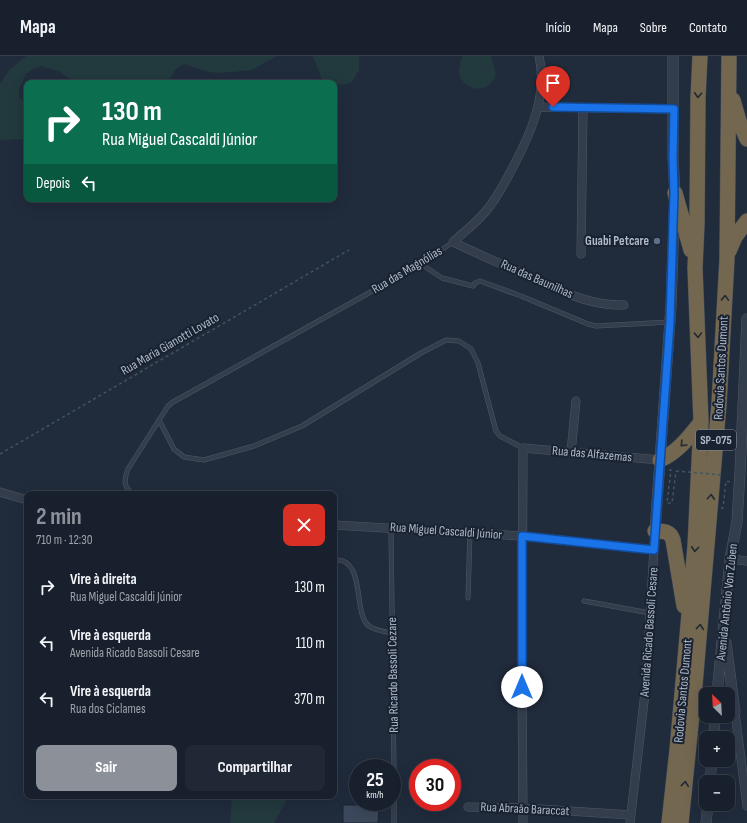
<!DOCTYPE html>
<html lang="pt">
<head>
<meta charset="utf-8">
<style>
	body { margin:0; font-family:"Sofia Sans Condensed",sans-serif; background:#212835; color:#f1f3f6; height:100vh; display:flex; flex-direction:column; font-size:15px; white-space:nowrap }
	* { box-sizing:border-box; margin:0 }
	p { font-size:13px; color:#9fa3aa }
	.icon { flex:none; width:22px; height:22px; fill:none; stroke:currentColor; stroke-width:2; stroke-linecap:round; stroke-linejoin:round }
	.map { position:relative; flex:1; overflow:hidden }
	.details { position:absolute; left:24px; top:435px; width:313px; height:308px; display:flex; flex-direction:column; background:#18202d; border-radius:8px; box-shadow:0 4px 16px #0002,0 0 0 1px #363e49 }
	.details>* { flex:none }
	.banner { position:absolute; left:24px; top:24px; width:313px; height:122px; border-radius:8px; box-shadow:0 4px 16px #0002,0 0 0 1px #363e49; background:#0b6e4f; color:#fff; overflow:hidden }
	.needle { width:26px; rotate:336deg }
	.fabs { position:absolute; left:699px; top:631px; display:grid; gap:8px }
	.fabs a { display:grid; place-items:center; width:36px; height:36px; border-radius:8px; background:#18202d; box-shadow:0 4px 16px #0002,0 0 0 1px #363e49; font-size:20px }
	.speed { position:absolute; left:349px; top:703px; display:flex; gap:8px; font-size:20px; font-weight:700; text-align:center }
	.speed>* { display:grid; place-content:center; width:52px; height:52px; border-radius:50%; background:#18202d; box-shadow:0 4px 16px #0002,0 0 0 1px #363e49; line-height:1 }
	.speed small { font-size:10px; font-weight:400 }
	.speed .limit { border:6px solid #d22; background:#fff; color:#111 }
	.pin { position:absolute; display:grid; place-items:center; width:34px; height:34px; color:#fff; margin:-41px -17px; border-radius:50% 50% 50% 0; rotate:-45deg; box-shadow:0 0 4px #0007 }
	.pin .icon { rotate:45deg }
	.me { position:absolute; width:44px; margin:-22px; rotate:0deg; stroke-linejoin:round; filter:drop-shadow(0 0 3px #0008) }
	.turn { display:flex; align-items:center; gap:14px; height:84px; padding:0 12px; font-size:18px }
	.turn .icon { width:52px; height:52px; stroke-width:2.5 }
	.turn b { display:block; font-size:28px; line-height:34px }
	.then { display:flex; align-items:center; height:38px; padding:0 12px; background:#0003; gap:8px; font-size:15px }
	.round { display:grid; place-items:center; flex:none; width:42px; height:42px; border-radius:8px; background:#212835 }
	.head { display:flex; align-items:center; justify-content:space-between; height:68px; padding:0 12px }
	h1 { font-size:24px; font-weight:700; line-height:30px; color:#8c9099 }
	.cta { display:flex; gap:8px; margin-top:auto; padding:8px 12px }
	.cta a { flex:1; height:46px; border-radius:8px; background:#8c9099; color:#fff; font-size:16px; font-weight:700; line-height:46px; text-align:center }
	.cta a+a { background:#212835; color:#f1f3f6 }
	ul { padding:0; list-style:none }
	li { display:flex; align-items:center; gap:12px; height:56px; padding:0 12px }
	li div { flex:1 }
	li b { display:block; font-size:15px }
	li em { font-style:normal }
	header { display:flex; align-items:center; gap:24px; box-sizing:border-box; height:56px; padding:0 20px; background:#18202d; border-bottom:1px solid #363e49 }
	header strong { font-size:19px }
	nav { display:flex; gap:22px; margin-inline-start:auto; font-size:14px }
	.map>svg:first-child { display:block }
	.green { fill:#22393d }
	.building { fill:#3c495c; stroke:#1b2433 }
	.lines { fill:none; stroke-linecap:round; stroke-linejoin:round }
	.service-casing { stroke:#4f5867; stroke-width:5 }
	.minor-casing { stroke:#4f5867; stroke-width:9 }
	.tertiary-casing { stroke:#4f5867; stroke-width:11 }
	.motorway-casing { stroke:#3f4857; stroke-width:16 }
	.path { stroke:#40565b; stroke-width:1.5; stroke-dasharray:3 3; stroke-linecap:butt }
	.service { stroke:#343d4c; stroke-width:4 }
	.minor { stroke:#343d4c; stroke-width:8 }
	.tertiary { stroke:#343d4c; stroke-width:10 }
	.motorway { stroke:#736750; stroke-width:15 }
	.path-bridge { stroke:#40565b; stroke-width:1.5; stroke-dasharray:3 3; stroke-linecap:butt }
	.oneway { stroke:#222934 }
	.route-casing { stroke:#114b97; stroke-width:10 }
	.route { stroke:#1a73e8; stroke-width:7 }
	.service-dot { fill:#5c6f8a; stroke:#192231; stroke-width:1.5 }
	.labels { text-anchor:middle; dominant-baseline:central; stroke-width:4; stroke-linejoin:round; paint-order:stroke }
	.shield { fill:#192231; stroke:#828b9b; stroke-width:1 }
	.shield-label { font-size:12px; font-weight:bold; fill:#afb8c8 }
	.poi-label { font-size:13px; font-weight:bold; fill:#afb8c8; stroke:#192231; text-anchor:end }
	.street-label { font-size:13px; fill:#afb8c8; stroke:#192231 }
</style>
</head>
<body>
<header>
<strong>Mapa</strong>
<nav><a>Início</a><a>Mapa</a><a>Sobre</a><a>Contato</a></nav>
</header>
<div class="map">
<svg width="747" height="767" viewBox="0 0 747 767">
	<rect width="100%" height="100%" fill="#202b3c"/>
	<path class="green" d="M26 0H277L252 14 233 16 216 17 208 16 184 8C175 13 172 17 169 27H77L58 15 41 10 33 13 26 18 19 33V41L27 49V83L0 84V28L10 13Z
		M312 0H359V14L352 26 344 29 329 27 322 24 315 5Z
		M462 0H491C493 6 497 15 495 22 495 23 492 26 491 27 480 40 459 29 459 15 459 10 461 5 462 0Z
		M232 740H289L274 767H230Z"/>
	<path class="building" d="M343 749H379L378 767H343Z"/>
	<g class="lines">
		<defs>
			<path id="service" d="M421 208 442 222 473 230 475 227 480 225 521 240 588 268 596 270 670 266
				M159 364 174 393 184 401 204 404 254 390 302 370 421 297 446 284 459 285 471 293 478 307 496 375 500 380 523 392
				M132 438C123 429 124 424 128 413L168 350 173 346 421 208 453 186
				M391 472 394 718V767
				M334 504C337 504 341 504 343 505 364 513 354 559 369 570 376 575 385 576 393 577
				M468 542 470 477
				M584 545 650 557"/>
			<path id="minor" d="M539 0C548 39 531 77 513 111 505 126 498 141 486 155 476 167 464 176 453 186 478 198 503 209 528 220 560 234 588 250 624 249
				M538 51 674 53
				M581 198 583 52
				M571 396 576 345
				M0 436 27 444
				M334 469 522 480 654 494
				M730 503 747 505
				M735 656 747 750
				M468 751 523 752 631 759
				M523 767 522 616 523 392 660 404
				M630 767 646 628 655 475"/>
			<path id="tertiary" d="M655 475 671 250 675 137 673 102V0
				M726 587 735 656 728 655
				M717 638 730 503 737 466 740 416 747 263
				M714 682 715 660
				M710 726 712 704
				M706 767 708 748"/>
			<path id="motorway" d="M733 44 739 65 747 83
				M675 137 691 194
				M729 195 735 181 747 165
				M660 404C678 396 689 381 701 366
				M655 475C664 475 670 475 673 484L684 550
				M669 767 677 694 695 490 699 406 701 366 695 212 697 168 698 42 700 0
				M681 767 695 629 719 348 727 203 729 0"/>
		</defs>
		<use href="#service" class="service-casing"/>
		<use href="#minor" class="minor-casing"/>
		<use href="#tertiary" class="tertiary-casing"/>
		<use href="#motorway" class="motorway-casing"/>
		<path class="path" d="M0 398 349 194
			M669 414H671L667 447H672L676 415
			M721 452H723L726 425 731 426"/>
		<use href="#service" class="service"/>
		<use href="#minor" class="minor"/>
		<use href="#tertiary" class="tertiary"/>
		<use href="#motorway" class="motorway"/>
		<path class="path-bridge" d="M676 415 722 419"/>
	</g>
	<defs><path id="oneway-chevron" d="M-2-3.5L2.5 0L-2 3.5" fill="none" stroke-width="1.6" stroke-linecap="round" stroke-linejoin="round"/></defs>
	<g class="oneway">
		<use href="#oneway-chevron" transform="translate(698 39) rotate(93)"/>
		<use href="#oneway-chevron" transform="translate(725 242) rotate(-88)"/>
		<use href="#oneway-chevron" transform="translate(698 279) rotate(88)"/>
		<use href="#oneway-chevron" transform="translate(683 388) rotate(134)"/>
		<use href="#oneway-chevron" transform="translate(711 441) rotate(-85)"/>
		<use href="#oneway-chevron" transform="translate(695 493) rotate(94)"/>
		<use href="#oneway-chevron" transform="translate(700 571) rotate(-85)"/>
		<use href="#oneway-chevron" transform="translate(685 728) rotate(-84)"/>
	</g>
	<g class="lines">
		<defs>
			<path id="route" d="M522 631V480L654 494 670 266 674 137 673 102 674 53 553 51"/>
		</defs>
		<use href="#route" class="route-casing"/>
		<use href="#route" class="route"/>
	</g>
	<circle class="service-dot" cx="657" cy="185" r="4"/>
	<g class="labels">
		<rect class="shield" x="696" y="374" width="40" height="20" rx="3"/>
		<g class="shield-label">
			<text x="716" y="384">SP-075</text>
		</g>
		<g class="poi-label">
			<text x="649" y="185">Guabi Petcare</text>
		</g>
		<g class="street-label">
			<text transform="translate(407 214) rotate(-31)">Rua das Magnólias</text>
			<text transform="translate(537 223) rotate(24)">Rua das Baunilhas</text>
			<text transform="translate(170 288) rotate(-30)">Rua Maria Gianotti Lovato</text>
			<text transform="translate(721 312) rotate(-87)">Rodovia Santos Dumont</text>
			<text transform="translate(592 398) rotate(5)">Rua das Alfazemas</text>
			<text transform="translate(446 475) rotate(4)">Rua Miguel Cascaldi Júnior</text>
			<text transform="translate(727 546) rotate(-84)">Avenida Antônio Von Zuben</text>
			<text transform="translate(649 576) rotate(-86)">Avenida Ricado Bassoli Cesare</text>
			<text transform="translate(393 619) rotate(-91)">Rua Ricardo Bassoli Cezare</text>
			<text transform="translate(683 635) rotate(-85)">Rodovia Santos Dumont</text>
			<text transform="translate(525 753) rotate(3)">Rua Abraão Baraccat</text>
		</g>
	</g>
</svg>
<div class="fabs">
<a><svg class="needle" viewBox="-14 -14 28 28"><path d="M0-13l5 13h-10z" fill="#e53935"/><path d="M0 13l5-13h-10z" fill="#9fa3aa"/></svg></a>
<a>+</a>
<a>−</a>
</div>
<div class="speed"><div>25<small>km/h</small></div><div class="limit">30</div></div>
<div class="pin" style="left:553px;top:51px;background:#d93025"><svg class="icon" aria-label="arrive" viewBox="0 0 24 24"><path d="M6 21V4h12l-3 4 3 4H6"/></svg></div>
<svg class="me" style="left:522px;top:631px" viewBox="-20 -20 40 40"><circle r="19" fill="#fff"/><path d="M0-13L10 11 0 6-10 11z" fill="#1a73e8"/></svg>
<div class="banner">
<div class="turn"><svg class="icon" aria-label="right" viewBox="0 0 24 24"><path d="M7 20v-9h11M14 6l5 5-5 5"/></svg><div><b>130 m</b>Rua Miguel Cascaldi Júnior</div></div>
<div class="then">Depois<svg class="icon" aria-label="left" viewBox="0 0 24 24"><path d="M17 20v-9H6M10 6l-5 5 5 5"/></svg></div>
</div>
<section class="details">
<div class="head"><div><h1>2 min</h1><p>710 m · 12:30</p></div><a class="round" style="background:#d93025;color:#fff"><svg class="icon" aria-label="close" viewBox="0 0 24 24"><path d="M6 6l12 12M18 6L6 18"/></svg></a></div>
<ul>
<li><svg class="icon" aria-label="right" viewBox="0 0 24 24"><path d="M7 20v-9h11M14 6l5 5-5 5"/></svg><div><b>Vire à direita</b><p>Rua Miguel Cascaldi Júnior</p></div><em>130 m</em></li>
<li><svg class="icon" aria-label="left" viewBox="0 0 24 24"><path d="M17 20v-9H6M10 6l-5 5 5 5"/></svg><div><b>Vire à esquerda</b><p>Avenida Ricado Bassoli Cesare</p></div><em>110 m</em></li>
<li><svg class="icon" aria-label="left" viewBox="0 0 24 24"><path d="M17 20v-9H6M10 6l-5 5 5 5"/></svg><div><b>Vire à esquerda</b><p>Rua dos Ciclames</p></div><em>370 m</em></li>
</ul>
<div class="cta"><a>Sair</a><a>Compartilhar</a></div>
</section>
</div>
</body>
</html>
